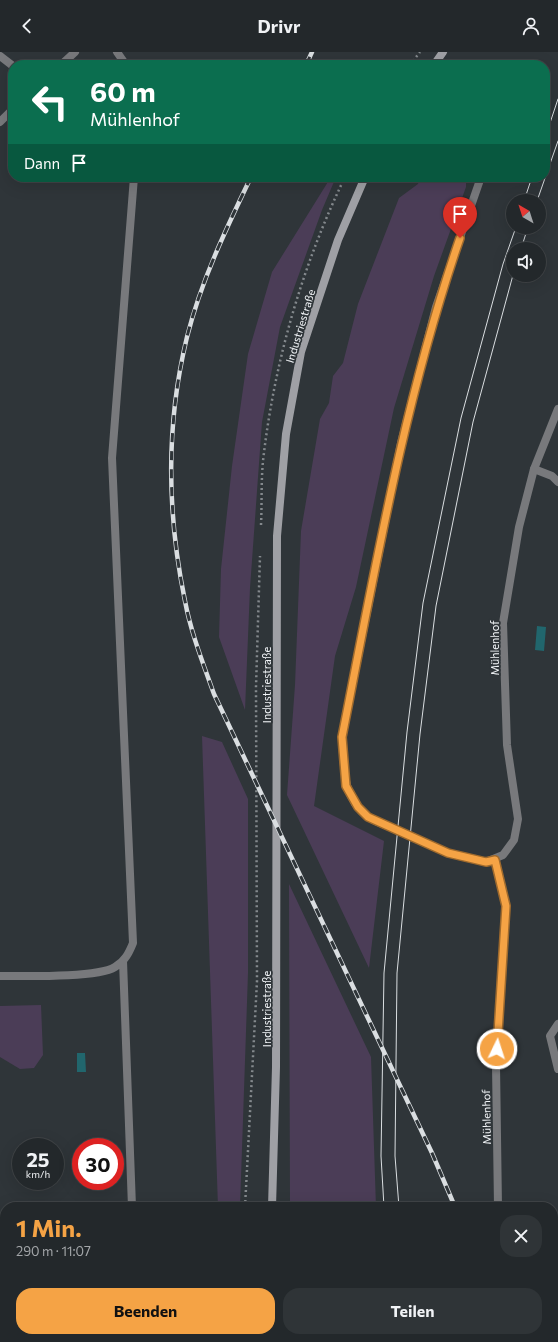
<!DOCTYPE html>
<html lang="de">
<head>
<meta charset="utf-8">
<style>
	body { margin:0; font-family:Commissioner,sans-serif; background:#2f3437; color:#f1f3f6; height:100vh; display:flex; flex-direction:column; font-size:15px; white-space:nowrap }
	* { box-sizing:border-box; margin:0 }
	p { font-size:13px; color:#a3a6a9 }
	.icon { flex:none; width:22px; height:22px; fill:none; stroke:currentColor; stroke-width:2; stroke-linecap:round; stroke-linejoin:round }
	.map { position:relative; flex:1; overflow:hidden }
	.details { position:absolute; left:0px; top:1150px; width:558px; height:140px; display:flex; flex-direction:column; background:#23282b; border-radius:16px 16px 0 0; box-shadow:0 4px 16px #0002,0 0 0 1px #404447 }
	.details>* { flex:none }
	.top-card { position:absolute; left:8px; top:8px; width:542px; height:122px; border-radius:16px; box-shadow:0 4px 16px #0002,0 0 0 1px #404447; background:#0b6e4f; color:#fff; overflow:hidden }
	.needle { width:26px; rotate:321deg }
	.fabs { position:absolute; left:506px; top:142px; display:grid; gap:8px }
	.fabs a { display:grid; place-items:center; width:40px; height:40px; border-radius:50%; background:#23282b; box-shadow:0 4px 16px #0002,0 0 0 1px #404447; font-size:20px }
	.speed { position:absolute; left:12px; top:1086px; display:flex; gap:8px; font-size:20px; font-weight:700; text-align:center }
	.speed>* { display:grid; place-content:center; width:52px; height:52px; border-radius:50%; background:#23282b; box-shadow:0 4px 16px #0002,0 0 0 1px #404447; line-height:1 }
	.speed small { font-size:10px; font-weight:400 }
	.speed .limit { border:6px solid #d22; background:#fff; color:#111 }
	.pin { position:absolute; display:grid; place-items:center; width:34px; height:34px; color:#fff; margin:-41px -17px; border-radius:50% 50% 50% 0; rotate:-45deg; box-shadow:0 0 4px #0007 }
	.pin .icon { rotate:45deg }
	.me { position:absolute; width:44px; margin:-22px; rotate:4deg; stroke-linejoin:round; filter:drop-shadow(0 0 3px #0008) }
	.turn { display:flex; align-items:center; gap:14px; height:84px; padding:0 16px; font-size:18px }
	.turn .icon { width:52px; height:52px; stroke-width:2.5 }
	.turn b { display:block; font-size:28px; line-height:34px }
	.then { display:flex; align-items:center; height:38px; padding:0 16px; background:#0003; gap:8px; font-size:15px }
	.round { display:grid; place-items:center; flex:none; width:42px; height:42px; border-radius:16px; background:#2f3437 }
	.summary { display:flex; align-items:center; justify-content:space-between; height:68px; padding:0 16px }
	h1 { font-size:24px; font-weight:700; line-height:30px; color:#f5a345 }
	.primary-button { display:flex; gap:8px; margin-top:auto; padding:8px 16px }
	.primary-button a { flex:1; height:46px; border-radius:16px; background:#f5a345; color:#111; font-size:16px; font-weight:700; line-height:46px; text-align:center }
	.primary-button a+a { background:#2f3437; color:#f1f3f6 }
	header { display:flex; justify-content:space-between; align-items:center; height:52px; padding:0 16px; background:#23282b; font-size:18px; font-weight:700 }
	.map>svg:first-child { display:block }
	.green { fill:#4b3d57 }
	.building { fill:#21666d }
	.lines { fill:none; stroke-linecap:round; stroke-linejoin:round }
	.path { stroke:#84898d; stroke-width:2.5; stroke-dasharray:2 3; stroke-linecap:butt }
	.lane { stroke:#78797c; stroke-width:8 }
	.street { stroke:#78797c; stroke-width:8 }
	.secondary { stroke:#9fa0a5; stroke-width:8 }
	.tram { stroke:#dadee1; stroke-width:1 }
	.rail-casing { stroke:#dadee1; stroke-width:4.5 }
	.rail { stroke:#2f3539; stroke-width:3; stroke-dasharray:9; stroke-linecap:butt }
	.street-bridge { stroke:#78797c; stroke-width:8 }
	.route-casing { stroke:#9f6a2d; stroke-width:10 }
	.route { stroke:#f5a345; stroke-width:7 }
	.labels { text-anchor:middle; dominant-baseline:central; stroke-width:3.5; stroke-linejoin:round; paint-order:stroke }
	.street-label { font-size:11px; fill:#f1f4f7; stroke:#2f3539 }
</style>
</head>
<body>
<header><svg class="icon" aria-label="back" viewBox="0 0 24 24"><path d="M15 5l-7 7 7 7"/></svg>Drivr<svg class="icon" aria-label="person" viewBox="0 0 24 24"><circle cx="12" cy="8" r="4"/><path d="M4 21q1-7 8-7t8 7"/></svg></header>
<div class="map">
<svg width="558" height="1290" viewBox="0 0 558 1290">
	<rect width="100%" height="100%" fill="#2f3539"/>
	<path class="green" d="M331 125H336L322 158 280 275 262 370 250 536 245 658 219 585 221 517 232 414 248 302 272 220Z
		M421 125H466V135L434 224 394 356 356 535 335 604 314 754 384 789 369 916 287 743 295 633 301 479 320 367 329 351 333 324 343 311 358 252 399 146 418 132Z
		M202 684 222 690 248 747V921L240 1155H218Z
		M289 832 371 1005 376 1155H290Z
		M41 953 43 1003 34 1016 20 1017 0 1005V954Z
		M38 1285H116L117 1290H36Z
		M290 1285H381V1290H290Z"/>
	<path class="building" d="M537 574 546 575 544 599 535 598Z
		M77 1001H85L86 1020H77Z"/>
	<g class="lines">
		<path class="path" d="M410 13 420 0
			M261 473C262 452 261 430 263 409 274 311 302 214 345 125
			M245 1155 257 929 256 635 260 504
			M241 1290 242 1285"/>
		<path class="lane" d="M117 0 126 13
			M0 4 13 14
			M61 13 75 0
			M0 70 13 57
			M534 417 552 424 558 430
			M123 909 132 1155
			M0 924C25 924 97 926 115 915 125 909 129 901 133 891L112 406 134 125
			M558 972 550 984 558 1017
			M558 1165 554 1221 558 1248"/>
		<path class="street" d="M385 773C380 771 373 769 368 765 342 747 344 713 342 685L401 391 436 255 481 125
			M448 801 486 810 503 803 514 788 518 767 507 693 503 571 519 475 534 417 558 357
			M495 808 506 853 496 1013 498 1155
			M507 1285V1290"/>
		<path class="secondary" d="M434 13 443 0
			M272 1155 276 1015 277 484 286 382 301 300 338 188 365 125
			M267 1290V1285"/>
		<path class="tram" d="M545 86 558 47
			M524 149 532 125
			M537 149 558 89
			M521 197 528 175
			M384 1155 381 1104 384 921 407 680 423 551 461 366 503 212 516 175
			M399 1155 395 1104 397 921 420 682 436 554 473 370 513 223
			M393 1285V1290
			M409 1285V1290"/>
		<defs>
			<path id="rail" d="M306 13 312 0
				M251 125C226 177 201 229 187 285 166 371 167 462 185 549 191 581 203 611 214 642L432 1101 455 1155
				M482 1285V1290"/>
		</defs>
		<use href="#rail" class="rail-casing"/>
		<use href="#rail" class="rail"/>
		<path class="street-bridge" d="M385 773 448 801"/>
	</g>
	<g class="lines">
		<defs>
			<path id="route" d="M460 186C404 348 375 518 342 685L346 734 358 755 368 765 448 801 486 810 495 808 506 854 497 997"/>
		</defs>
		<use href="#route" class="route-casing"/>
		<use href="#route" class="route"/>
	</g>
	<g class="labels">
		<g class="street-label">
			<text transform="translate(300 274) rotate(-73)">Industriestraße</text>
			<text transform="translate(494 596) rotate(-90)">Mühlenhof</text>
			<text transform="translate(266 633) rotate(-90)">Industriestraße</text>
			<text transform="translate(266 957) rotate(-90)">Industriestraße</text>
			<text transform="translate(486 1065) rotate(-91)">Mühlenhof</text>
		</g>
	</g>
</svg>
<div class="fabs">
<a><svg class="needle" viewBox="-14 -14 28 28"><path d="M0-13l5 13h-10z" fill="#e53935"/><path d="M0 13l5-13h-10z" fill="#a3a6a9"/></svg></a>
<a><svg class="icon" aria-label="sound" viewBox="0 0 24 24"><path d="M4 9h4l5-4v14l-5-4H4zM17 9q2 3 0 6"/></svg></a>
</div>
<div class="speed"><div>25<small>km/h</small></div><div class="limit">30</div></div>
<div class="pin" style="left:460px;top:186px;background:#d93025"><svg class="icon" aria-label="arrive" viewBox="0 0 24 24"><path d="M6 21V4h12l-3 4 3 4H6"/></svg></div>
<svg class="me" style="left:497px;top:997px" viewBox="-20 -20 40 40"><circle r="17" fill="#f5a345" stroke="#fff" stroke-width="3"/><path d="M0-11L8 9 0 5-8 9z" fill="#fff"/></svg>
<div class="top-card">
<div class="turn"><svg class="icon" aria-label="left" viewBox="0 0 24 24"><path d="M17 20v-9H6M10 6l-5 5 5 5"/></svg><div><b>60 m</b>Mühlenhof</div></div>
<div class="then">Dann<svg class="icon" aria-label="arrive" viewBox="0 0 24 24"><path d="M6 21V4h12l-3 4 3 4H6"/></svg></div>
</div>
<section class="details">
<div class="summary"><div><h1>1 Min.</h1><p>290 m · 11:07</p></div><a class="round"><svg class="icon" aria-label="close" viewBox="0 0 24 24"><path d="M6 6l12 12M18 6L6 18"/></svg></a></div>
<div class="primary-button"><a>Beenden</a><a>Teilen</a></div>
</section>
</div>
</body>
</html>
